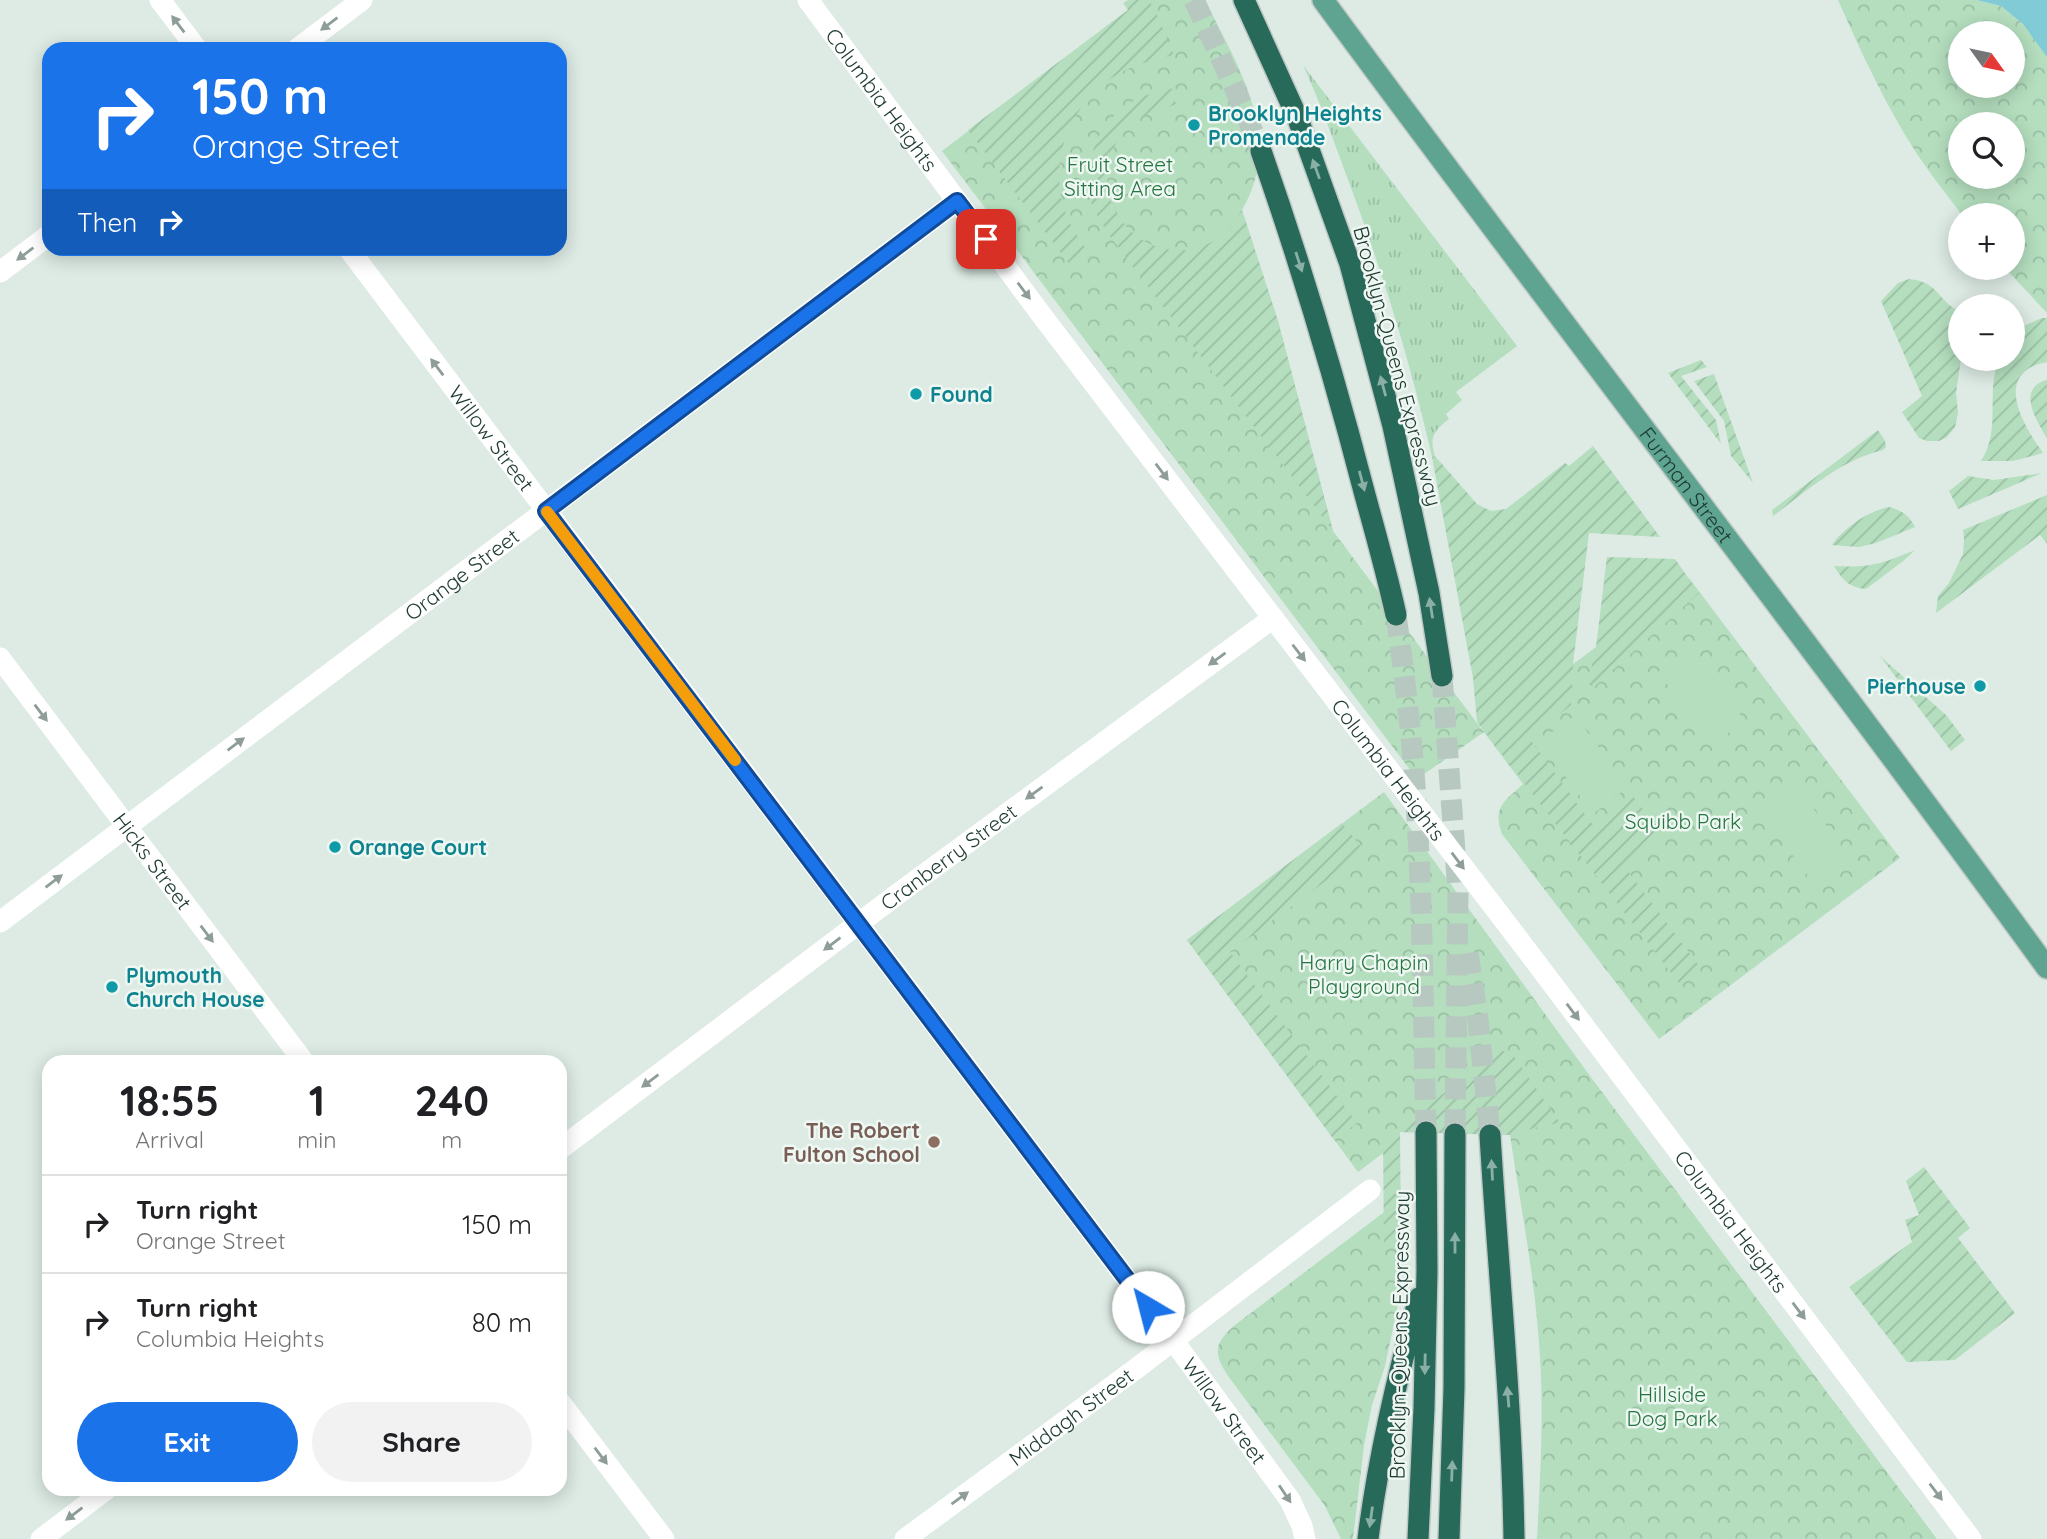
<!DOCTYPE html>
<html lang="en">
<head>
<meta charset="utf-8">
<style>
	body { margin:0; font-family:Quicksand,sans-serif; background:#f2f2f2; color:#202124; height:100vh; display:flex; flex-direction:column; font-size:26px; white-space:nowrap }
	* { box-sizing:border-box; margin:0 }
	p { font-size:23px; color:#757577 }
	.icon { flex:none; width:38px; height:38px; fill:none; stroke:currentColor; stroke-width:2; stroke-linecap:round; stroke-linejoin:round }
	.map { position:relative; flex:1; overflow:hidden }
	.side { position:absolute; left:42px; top:1055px; width:525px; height:441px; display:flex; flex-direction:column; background:#fff; border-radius:21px; box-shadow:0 4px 18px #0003 }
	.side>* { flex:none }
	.banner { position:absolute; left:42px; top:42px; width:525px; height:214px; border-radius:21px; box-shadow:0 4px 18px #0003; background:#1a73e8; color:#fff; overflow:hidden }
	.needle { width:46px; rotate:123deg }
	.controls { position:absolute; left:1948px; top:21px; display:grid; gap:14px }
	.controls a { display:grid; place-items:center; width:77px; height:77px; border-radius:50%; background:#fff; box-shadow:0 4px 18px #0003; font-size:35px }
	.pin { position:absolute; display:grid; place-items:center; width:60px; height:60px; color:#fff; margin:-30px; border-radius:14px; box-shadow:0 4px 10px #0006 }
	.me { position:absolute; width:77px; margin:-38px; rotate:323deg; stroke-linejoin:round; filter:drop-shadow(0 0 5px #0008) }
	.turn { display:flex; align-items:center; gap:24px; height:147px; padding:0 35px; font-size:32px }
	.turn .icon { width:91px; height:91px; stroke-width:2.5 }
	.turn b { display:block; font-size:49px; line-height:60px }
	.then { display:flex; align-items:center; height:66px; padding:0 35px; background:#0003; gap:14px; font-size:26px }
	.eta { display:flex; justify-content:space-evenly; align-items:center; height:119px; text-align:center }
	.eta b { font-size:42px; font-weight:700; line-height:49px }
	.primary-button { display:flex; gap:14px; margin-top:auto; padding:14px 35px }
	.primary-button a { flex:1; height:80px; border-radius:42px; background:#1a73e8; color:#fff; font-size:28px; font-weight:700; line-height:80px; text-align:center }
	.primary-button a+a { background:#f2f2f2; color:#202124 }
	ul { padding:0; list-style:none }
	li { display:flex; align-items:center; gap:21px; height:98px; padding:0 35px; border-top:2px solid #e0e0e0 }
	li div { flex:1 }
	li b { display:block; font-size:26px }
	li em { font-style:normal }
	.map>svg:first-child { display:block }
	.grass { fill:url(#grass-tufts) }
	.park { fill:url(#park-crowns); fill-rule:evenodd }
	.garden { fill:url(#garden-furrows) }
	.pitch { fill:#b4debe }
	.water { fill:#80cbd5 }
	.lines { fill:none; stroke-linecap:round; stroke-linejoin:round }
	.highway-tunnel { stroke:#b7c8c0; stroke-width:21; stroke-dasharray:21 10; stroke-linecap:butt }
	.major-casing { stroke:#c0c8c6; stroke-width:24 }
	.highway-casing { stroke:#c0c8c6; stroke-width:24 }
	.minor { stroke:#fff; stroke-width:21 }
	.major { stroke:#5ea490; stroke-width:21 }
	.highway { stroke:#276a5a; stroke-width:21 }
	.highway-bridge-casing { stroke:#c0c8c6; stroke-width:24; stroke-linecap:butt }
	.highway-bridge { stroke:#276a5a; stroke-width:21 }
	.oneway { fill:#8e9d98 }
	.oneway2 { fill:#8ab0a6 }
	.route-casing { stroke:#114b97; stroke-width:18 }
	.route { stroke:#1a73e8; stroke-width:12 }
	.slow { stroke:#f59e0b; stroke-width:12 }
	.culture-dot { fill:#0f9aa8; stroke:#eef7f2; stroke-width:2.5 }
	.education-dot { fill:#8d6e63; stroke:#eef7f2; stroke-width:2.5 }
	.labels { text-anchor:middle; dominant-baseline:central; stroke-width:5; stroke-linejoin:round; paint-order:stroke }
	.street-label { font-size:21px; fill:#1e3b32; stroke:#eef7f2 }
	.culture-label { font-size:21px; font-weight:bold; fill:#0d838f; stroke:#eef7f2; text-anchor:start }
	.park-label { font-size:21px; fill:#257541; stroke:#eef7f2 }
	.education-label { font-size:21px; font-weight:bold; fill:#785e54; stroke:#eef7f2; text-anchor:end }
</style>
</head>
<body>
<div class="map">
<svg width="2047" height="1539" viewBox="0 0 2047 1539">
	<defs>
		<pattern id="grass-tufts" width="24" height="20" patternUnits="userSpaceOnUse" patternTransform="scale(1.75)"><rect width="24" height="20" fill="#b4debe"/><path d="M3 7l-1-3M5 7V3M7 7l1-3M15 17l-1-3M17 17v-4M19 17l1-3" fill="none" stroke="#9abfa4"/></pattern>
		<pattern id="park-crowns" width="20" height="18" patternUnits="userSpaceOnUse" patternTransform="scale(1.75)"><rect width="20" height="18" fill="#b4debe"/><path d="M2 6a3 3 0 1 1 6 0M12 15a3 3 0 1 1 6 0" fill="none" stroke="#9abfa4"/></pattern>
		<pattern id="garden-furrows" width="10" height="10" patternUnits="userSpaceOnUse" patternTransform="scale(1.75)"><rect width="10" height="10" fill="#b4debe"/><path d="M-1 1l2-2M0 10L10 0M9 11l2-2" fill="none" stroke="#9abfa4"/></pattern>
	</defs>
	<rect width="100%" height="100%" fill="#ddebe4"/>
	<path class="grass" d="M1303 65 1517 346 1456 392 1462 400 1446 414 1449 419C1434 431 1429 437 1435 456L1432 457C1411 364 1383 274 1350 185 1335 145 1321 104 1303 65Z"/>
	<path class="park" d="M1141 0H1205C1238 67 1285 137 1242 210L1278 321 1333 531 1483 731 1689 578 1900 858 1659 1039 1502 834C1492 807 1505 801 1523 784L1484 732 1417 779 942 151Z
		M1838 0H1975L2001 6 2023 24 2045 54 2047 57V313L2005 268H2012V215H1962C1947 195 1931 175 1917 154 1886 106 1861 52 1838 0ZM1960 33H2012V86H1960ZM1960 124H2012V177H1960Z
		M1384 792 1590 1076 1937 1539H1537C1540 1479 1544 1418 1540 1358 1536 1283 1521 1209 1510 1135L1400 1132 1399 1141 1358 1172 1187 940Z
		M1400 1200V1295L1385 1366 1372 1405 1364 1445 1353 1539H1341L1325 1506 1228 1376C1213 1353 1214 1343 1235 1325Z"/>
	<path class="garden" d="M1128 0H1149L1158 17 1174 55C1152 60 1132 65 1113 77 1069 105 1047 164 1066 214 1072 229 1082 243 1091 256L1073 269 968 130 1128 10 1123 3Z
		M1176 88 1171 97 1175 102 1179 103C1163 109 1145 113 1131 125 1120 133 1112 148 1109 161 1094 223 1164 275 1218 238 1228 230 1235 221 1242 210L1278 321 1333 531 1115 243C1104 227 1091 210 1088 190 1086 180 1089 168 1091 158 1101 116 1134 93 1176 88Z
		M1909 279C1939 282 1936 299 1960 312L1961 359 1956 393 1958 413 1955 427 1947 437 1939 441H1927L1919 438 1902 412 1922 396 1881 301 1898 283Z
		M2042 318H2047V362C1992 372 2022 424 2043 453L2013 461H1981C2002 429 1985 393 1999 359H2012L2013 335 2021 327Z
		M1701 360 1707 367 1681 376 1716 420 1721 444 1668 373Z
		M1714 374 1753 483 1731 456 1724 421 1694 381Z
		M2047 380V438C2036 420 2016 388 2047 380Z
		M1878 430 1885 441 1886 447 1883 450C1841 460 1808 490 1773 516L1772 510Z
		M1593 446 1660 537 1589 533 1573 664 1571 705 1529 738 1593 825 1633 796 1663 836 1624 866 1700 967 1679 983 1477 722 1473 678 1432 457 1435 456 1477 504 1491 511 1506 509 1565 463 1569 466Z
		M2042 473 1958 509 1949 491 1968 476 1994 480Z
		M2047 495V544L2040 535 1936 613 1938 596 1949 583 1963 554 1964 539 1963 530Z
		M1889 507C1901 510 1909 515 1915 527L1876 543 1859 547 1832 545C1842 529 1870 510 1889 507Z
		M1915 550 1902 562 1866 589C1849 588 1842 579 1834 566 1871 568 1881 564 1915 550Z
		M1607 557 1675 559 1699 593 1594 687 1588 684 1596 647Z
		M1880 656 1946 715 1965 740 1951 751Z
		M1342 823 1365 852 1230 952 1357 1123 1334 1140 1187 940Z
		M1503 1051 1513 1055 1560 1123 1541 1126 1510 1135 1400 1132 1401 1236 1384 1248 1383 1139 1497 1053Z
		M1924 1167 1970 1228 1958 1238 2015 1313 1955 1360 1907 1362 1849 1287 1912 1242 1905 1220 1919 1215 1906 1181Z"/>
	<path class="pitch" d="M1691 647 1745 721 1711 745 1658 672Z
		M1575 715 1628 787 1593 814 1540 741Z
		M1794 782 1848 855 1812 881 1758 808Z"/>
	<path class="water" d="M1976 0H2047V57L2023 24 2001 6Z"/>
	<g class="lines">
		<path class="highway-tunnel" d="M1194 0 1235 89 1261 151
			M1396 615C1404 671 1411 728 1415 785 1423 900 1423 1016 1426 1132
			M1442 676 1458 892 1455 1134
			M1468 953 1478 1019 1490 1135"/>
		<defs>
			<g id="major">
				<path id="s7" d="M1323 0C1562 325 1810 642 2047 968"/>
			</g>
			<path id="highway" d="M1244 0 1298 119 1350 264 1393 426 1429 593 1442 676
				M1490 1135C1498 1269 1512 1404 1514 1539
				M1368 1539C1378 1458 1397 1377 1419 1298
				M1418 1539 1424 1408 1427 1271 1426 1132
				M1449 1539 1454 1388 1455 1134"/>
		</defs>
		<use href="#major" class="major-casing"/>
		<use href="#highway" class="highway-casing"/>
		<g class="minor">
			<path d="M160 0 197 49"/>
			<path id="s1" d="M808 0 1043 317 1532 957 1971 1539"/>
			<path d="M297 49 362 0"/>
			<path id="s2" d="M348 248 1173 1340 1290 1500 1302 1526 1305 1539"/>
			<path d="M0 272 49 235"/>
			<path id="s3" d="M0 658 304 1062"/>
			<path id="s4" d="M0 922 957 201"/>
			<path id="s5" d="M560 1149 899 893 1273 618"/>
			<path d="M560 1402 664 1539"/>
			<path d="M41 1539 107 1489"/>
			<path id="s6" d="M905 1539 1137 1368 1370 1190"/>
		</g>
		<use href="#major" class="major"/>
		<use href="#highway" class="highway"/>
		<defs>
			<path id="highway-bridge" d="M1261 151C1301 265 1335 379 1365 495 1376 535 1387 574 1396 615"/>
		</defs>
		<use href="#highway-bridge" class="highway-bridge-casing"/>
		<use href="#highway-bridge" class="highway-bridge"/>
	</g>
	<defs><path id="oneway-solid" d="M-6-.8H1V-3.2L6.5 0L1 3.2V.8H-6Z" transform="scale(1.75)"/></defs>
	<g class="oneway">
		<use href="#oneway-solid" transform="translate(178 24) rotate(-127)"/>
		<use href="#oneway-solid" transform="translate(329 24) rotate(143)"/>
		<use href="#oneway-solid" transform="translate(25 254) rotate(143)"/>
		<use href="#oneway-solid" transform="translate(1024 291) rotate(53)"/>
		<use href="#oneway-solid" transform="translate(437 367) rotate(-127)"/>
		<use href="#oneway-solid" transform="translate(1162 472) rotate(53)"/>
		<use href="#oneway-solid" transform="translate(1299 653) rotate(52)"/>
		<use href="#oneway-solid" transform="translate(1217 659) rotate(144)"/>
		<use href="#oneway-solid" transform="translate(41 713) rotate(53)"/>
		<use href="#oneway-solid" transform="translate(236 744) rotate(-37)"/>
		<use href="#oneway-solid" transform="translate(1034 793) rotate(144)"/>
		<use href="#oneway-solid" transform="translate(1458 861) rotate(53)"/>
		<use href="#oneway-solid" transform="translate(54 881) rotate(-37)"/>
		<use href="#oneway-solid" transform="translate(207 934) rotate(53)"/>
		<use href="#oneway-solid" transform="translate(832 944) rotate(143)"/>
		<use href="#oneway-solid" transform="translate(1573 1012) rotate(53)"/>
		<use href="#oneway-solid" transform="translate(650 1081) rotate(143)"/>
		<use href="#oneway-solid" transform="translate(1799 1311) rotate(53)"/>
		<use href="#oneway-solid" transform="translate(601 1456) rotate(53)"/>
		<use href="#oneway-solid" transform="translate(1936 1492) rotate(53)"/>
		<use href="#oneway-solid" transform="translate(1285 1494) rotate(56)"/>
		<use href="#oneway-solid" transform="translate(960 1498) rotate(-36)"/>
		<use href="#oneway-solid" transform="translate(74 1514) rotate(143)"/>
	</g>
	<g class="oneway2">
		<use href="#oneway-solid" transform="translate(1316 169) rotate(-110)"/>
		<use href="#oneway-solid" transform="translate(1299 262) rotate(72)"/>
		<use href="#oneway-solid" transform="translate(1383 386) rotate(-105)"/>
		<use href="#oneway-solid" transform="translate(1362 481) rotate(75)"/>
		<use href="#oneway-solid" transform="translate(1431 608) rotate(-99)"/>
		<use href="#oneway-solid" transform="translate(1492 1170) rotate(-93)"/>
		<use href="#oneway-solid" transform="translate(1455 1243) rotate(-90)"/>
		<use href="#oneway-solid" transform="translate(1425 1364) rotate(91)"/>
		<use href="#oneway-solid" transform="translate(1508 1397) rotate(-95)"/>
		<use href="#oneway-solid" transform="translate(1452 1471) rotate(-88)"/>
		<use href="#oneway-solid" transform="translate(1371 1517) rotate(98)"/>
	</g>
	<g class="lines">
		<defs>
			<path id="route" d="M986 239 957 201 546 511 1148 1307"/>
		</defs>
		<use href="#route" class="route-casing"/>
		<use href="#route" class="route"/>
		<path class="slow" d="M547 512 735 760"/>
	</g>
	<g class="culture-dot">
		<circle cx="1194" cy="125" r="7"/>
		<circle cx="916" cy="394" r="7"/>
		<circle cx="1980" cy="686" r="7"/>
		<circle cx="335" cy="847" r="7"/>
		<circle cx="112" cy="987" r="7"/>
	</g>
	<circle class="education-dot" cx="934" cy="1142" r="7"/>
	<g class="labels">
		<g class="street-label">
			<text stroke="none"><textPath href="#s1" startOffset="124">Columbia Heights</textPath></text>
			<text transform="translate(1398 366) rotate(75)">Brooklyn-Queens Expressway</text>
			<text stroke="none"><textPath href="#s2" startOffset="238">Willow Street</textPath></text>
			<text stroke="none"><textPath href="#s7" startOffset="606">Furman Street</textPath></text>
			<text stroke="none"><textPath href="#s4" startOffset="578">Orange Street</textPath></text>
			<text stroke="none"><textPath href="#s1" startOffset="964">Columbia Heights</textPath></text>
			<text stroke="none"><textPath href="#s5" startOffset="486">Cranberry Street</textPath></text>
			<text stroke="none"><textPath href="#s3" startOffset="254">Hicks Street</textPath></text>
			<text stroke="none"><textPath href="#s1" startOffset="1531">Columbia Heights</textPath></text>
			<text transform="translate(1399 1335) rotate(-89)">Brooklyn-Queens Expressway</text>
			<text stroke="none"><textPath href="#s2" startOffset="1456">Willow Street</textPath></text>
			<text stroke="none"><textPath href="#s6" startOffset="206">Middagh Street</textPath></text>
		</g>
		<g class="culture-label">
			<text x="1208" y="113">Brooklyn Heights<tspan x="1208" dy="24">Promenade</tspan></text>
			<text x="930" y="394">Found</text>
			<text x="1966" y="686" text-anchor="end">Pierhouse</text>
			<text x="349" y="847">Orange Court</text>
			<text x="126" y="975">Plymouth<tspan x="126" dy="24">Church House</tspan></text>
		</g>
		<g class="park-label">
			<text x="1120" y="164">Fruit Street<tspan x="1120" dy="24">Sitting Area</tspan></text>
			<text x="1683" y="821">Squibb Park</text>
			<text x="1364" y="962">Harry Chapin<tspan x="1364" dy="24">Playground</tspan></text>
			<text x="1672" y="1394">Hillside<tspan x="1672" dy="24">Dog Park</tspan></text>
		</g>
		<g class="education-label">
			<text x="920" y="1130">The Robert<tspan x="920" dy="24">Fulton School</tspan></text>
		</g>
	</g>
</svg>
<div class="controls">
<a><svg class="needle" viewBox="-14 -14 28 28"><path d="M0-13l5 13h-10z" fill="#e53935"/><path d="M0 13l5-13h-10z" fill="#757577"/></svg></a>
<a><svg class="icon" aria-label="search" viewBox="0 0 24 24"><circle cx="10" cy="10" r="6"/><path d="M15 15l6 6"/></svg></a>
<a>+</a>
<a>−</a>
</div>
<div class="pin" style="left:986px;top:239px;background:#d93025"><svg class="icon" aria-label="arrive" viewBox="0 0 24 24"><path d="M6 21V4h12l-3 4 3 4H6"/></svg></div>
<svg class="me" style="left:1148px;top:1307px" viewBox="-20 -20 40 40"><circle r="19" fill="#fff"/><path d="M0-13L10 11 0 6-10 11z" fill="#1a73e8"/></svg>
<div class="banner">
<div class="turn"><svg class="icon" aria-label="right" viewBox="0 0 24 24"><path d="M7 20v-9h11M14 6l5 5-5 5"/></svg><div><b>150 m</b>Orange Street</div></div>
<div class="then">Then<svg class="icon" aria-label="right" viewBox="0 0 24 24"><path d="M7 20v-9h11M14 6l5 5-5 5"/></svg></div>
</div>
<section class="side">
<div class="eta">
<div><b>18:55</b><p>Arrival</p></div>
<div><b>1</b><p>min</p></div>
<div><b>240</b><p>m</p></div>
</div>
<ul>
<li><svg class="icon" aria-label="right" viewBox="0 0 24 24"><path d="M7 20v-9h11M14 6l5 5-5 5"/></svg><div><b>Turn right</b><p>Orange Street</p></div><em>150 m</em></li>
<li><svg class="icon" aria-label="right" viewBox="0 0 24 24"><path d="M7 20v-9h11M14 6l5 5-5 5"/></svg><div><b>Turn right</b><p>Columbia Heights</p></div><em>80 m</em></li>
</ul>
<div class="primary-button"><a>Exit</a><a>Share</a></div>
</section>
</div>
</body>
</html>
